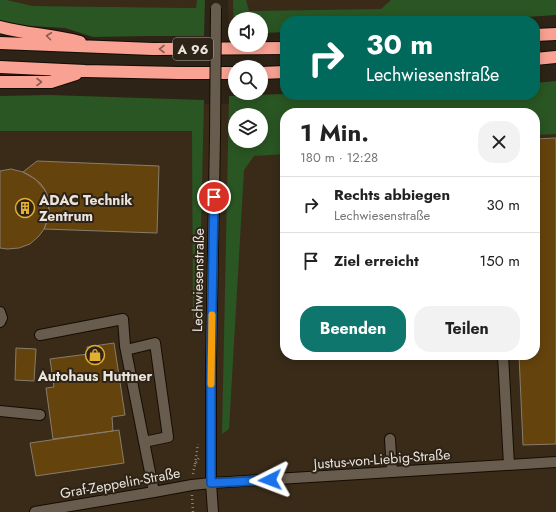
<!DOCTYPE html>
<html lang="de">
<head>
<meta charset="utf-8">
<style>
	body { margin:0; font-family:Jost,sans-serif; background:#f2f2f2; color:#222; height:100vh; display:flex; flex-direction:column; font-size:15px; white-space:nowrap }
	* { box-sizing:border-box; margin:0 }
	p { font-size:13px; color:#767676 }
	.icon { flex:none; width:22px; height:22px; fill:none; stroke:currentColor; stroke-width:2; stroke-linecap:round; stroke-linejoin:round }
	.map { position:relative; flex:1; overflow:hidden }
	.sheet { position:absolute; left:280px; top:108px; width:260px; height:252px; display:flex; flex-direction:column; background:#fff; border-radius:16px; box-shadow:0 2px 10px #0003 }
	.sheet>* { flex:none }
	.top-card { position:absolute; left:280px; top:16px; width:260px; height:84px; border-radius:16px; box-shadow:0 2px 10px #0003; background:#00695c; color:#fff; overflow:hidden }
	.fabs { position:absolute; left:228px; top:12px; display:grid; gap:8px }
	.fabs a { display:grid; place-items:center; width:40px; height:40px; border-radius:50%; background:#fff; box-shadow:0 2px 10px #0003; font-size:20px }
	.pin { position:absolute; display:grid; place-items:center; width:34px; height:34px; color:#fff; margin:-17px; border:2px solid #fff; border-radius:50%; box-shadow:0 1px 4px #0007 }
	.me { position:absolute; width:44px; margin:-22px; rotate:267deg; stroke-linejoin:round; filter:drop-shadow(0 0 3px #0008) }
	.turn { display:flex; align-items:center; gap:14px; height:84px; padding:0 20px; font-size:18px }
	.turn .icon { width:52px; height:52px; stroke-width:2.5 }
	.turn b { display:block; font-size:28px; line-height:34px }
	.round { display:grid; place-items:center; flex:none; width:42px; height:42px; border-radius:16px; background:#f2f2f2 }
	.head { display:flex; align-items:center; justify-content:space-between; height:68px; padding:0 20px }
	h1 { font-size:24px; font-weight:700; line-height:30px }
	.action { display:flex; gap:8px; margin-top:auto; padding:8px 20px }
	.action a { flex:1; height:46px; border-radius:16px; background:#0f766e; color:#fff; font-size:16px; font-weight:700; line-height:46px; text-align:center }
	.action a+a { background:#f2f2f2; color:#222 }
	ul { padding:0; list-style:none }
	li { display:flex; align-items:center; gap:12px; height:56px; padding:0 20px; border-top:1px solid #e0e0e0 }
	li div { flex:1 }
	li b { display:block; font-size:15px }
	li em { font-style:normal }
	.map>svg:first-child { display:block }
	.built { fill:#3a2b19 }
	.green { fill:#2a5623; fill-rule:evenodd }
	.building { fill:#65430d; stroke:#887c6d }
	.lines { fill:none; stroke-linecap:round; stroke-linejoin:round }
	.minor-casing { stroke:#150c03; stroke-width:12 }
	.highway-casing { stroke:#150c03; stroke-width:14 }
	.path { stroke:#8c8479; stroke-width:2.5; stroke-dasharray:1 3; stroke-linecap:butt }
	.minor { stroke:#675c4d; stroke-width:10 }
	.highway { stroke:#f9a294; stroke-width:12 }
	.minor-bridge-casing { stroke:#150c03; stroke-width:12; stroke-linecap:butt }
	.minor-bridge { stroke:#675c4d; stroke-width:10 }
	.oneway { stroke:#895c4f }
	.route-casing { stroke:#114b97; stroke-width:10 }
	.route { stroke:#1a73e8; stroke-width:7 }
	.slow { stroke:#f59e0b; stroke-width:7 }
	.labels { text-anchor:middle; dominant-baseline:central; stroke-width:4; stroke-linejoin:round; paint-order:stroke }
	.shield { fill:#2d2316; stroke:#b2aaa1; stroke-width:1 }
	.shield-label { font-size:13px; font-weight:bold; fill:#ebe4dc }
	.poi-label { font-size:14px; font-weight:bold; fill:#ebe4dc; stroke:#2d2316; text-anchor:start }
	.street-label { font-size:14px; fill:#ebe4dc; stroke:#2d2316 }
</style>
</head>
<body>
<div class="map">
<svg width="556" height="512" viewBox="0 0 556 512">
	<rect width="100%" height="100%" fill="#2d2316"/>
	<path class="built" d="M7 0H197V8L33 6Z
		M228 0H556V15L464 21H285V32L261 33V19H235V35H234L229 34Z
		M556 94V512H0V113H179L206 104H229L235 115V141H261L285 114V355H535V113Z"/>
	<path class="green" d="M0 0H7L33 6 196 8 197 0H205L204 36H149L93 37 65 28 14 25 0 21Z
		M233 0H246L249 11 381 9 391 0H556V15L464 21H285V32L261 33V19H235V35H234Z
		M556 81V134L535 135V113H285V154L254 156 244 170 229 429 222 434 229 96 285 94V95H535V83ZM235 115H261V141H235Z
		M49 95 204 100 199 314 193 319 192 131H0V96Z"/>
	<path class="building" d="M556 138V444L523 445 519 355H535V139Z
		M37 161 159 166 157 233 44 229 48 219 49 212 48 197 45 190 35 179 23 172Z
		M11 169 23 172 29 175 35 179 41 184 45 190 48 197 49 212 48 219 44 229 39 236 30 244 19 248 7 249 0 248V171Z
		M114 343 125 415 112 417 113 431 53 439 46 388 54 387 50 359 88 354 87 347Z
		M16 348 36 349 34 381 15 380Z
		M119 430 124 463 36 476 30 443Z"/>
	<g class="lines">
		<defs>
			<path id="minor" d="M0 312 2 318 0 322
				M40 335 123 319 125 346 154 492
				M126 350 155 343 168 437 144 442
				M503 355 509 465
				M0 411 40 415
				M390 439 392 472
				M35 512 154 492 192 485 211 483 556 462
				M213 512 211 483V363L215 136"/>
			<path id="highway" d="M0 27C26 34 54 35 80 42
				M535 35 556 34
				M0 43 153 49 285 48
				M535 59 556 57
				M0 67 85 71 179 73H235
				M261 73 285 72
				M0 82H51L76 74"/>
		</defs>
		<use href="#minor" class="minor-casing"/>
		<use href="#highway" class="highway-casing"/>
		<path class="path" d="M195 464 198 444
			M193 474 195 464 200 456
			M192 495 193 512"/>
		<use href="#minor" class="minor"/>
		<use href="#highway" class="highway"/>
		<defs>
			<path id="minor-bridge" d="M215 136 216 8"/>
		</defs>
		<use href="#minor-bridge" class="minor-bridge-casing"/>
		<use href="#minor-bridge" class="minor-bridge"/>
	</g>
	<defs><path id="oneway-chevron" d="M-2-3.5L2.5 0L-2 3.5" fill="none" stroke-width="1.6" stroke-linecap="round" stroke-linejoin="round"/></defs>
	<g class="oneway">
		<use href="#oneway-chevron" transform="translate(49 36) rotate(-173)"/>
		<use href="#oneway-chevron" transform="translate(162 49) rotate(180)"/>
		<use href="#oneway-chevron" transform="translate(39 82)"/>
	</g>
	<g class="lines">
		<defs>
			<path id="route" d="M214 197 211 363V483L270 480"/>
		</defs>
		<use href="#route" class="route-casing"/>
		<use href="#route" class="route"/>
		<path class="slow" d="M211 384 212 315"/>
	</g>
	<defs>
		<symbol id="building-ring" viewBox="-11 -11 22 22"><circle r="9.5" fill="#2d2316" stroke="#e1af34" stroke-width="1.5"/><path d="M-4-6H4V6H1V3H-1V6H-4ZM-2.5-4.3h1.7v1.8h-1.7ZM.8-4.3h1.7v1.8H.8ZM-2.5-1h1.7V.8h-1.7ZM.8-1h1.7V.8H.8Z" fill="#e1af34"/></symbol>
		<symbol id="shop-ring" viewBox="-11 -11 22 22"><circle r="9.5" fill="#2d2316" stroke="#e1af34" stroke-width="1.5"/><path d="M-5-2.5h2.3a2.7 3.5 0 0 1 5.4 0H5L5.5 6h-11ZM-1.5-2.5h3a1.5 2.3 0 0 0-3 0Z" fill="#e1af34"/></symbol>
	</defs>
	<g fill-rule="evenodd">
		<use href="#building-ring" x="14" y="197" width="22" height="22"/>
		<use href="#shop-ring" x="84" y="344" width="22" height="22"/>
	</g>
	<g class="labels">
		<rect class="shield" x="173" y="38" width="40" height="22" rx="3"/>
		<g class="shield-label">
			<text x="193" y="49">A 96</text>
		</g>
		<g class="poi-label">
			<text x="39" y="200">ADAC Technik<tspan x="39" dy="16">Zentrum</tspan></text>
			<text x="95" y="376" text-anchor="middle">Autohaus Huttner</text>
		</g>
		<g class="street-label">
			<text transform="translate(198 280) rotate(-89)">Lechwiesenstraße</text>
			<text transform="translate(382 459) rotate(-4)">Justus-von-Liebig-Straße</text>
			<text transform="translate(120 483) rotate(-10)">Graf-Zeppelin-Straße</text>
		</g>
	</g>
</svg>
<div class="fabs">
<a><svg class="icon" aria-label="sound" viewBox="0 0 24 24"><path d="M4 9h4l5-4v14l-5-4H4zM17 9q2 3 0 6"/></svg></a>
<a><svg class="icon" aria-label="search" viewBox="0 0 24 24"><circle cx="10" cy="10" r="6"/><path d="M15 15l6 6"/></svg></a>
<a><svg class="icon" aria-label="layers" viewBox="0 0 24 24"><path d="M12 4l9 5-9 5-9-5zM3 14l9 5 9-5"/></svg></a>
</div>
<div class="pin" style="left:214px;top:197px;background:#d93025"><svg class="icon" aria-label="arrive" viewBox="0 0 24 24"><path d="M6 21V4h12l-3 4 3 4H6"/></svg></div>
<svg class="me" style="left:270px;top:480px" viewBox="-20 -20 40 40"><path d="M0-17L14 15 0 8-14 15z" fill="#1a73e8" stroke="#fff" stroke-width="4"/></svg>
<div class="top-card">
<div class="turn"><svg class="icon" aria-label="right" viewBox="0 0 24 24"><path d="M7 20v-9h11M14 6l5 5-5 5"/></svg><div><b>30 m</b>Lechwiesenstraße</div></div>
</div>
<section class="sheet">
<div class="head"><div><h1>1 Min.</h1><p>180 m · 12:28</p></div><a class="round"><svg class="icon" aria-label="close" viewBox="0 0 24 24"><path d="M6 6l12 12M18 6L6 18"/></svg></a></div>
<ul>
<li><svg class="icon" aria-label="right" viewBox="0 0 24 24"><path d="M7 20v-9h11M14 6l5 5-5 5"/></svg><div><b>Rechts abbiegen</b><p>Lechwiesenstraße</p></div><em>30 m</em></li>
<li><svg class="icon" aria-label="arrive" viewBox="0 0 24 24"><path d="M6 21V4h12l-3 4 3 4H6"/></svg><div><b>Ziel erreicht</b></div><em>150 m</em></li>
</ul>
<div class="action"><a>Beenden</a><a>Teilen</a></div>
</section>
</div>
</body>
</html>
